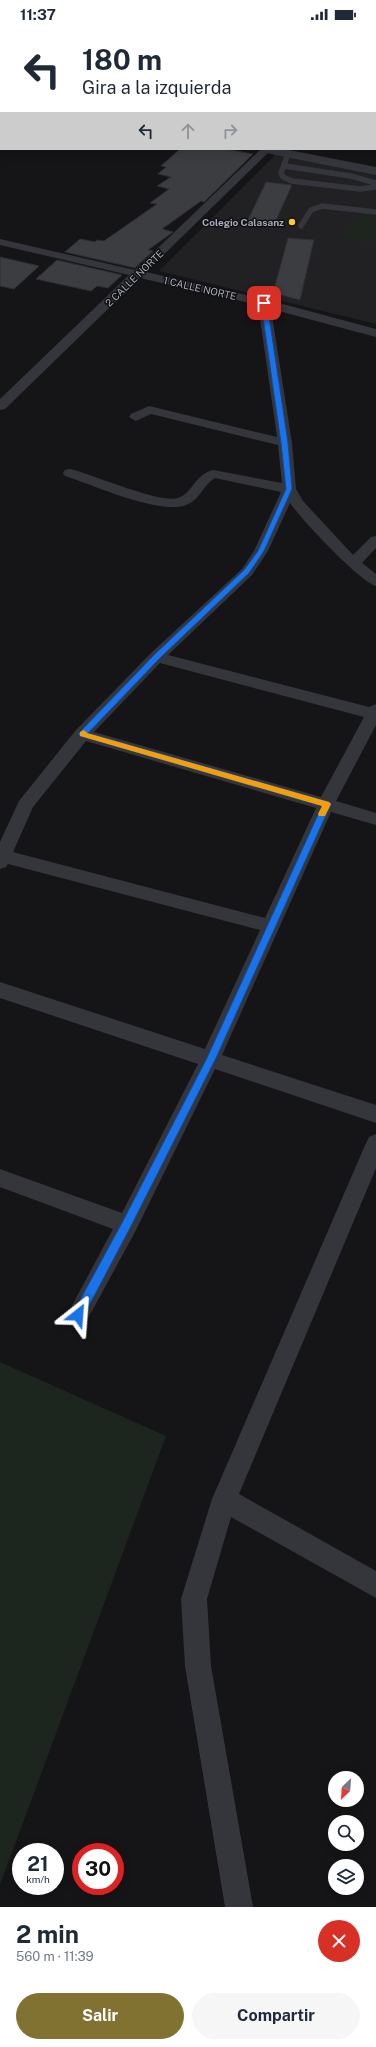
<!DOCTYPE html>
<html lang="es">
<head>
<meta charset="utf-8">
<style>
	body { margin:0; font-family:"Public Sans",sans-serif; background:#f6f6f7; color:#1f2937; height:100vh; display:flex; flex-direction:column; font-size:15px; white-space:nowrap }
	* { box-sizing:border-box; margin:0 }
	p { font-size:13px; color:#747a83 }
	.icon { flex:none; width:22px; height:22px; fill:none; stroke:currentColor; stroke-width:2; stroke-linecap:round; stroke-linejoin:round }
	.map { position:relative; height:1879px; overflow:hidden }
	.details { display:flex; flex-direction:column; background:#fff; flex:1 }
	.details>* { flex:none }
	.hud { position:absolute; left:0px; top:0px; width:376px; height:122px; box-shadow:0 2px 10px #0003; background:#fff; color:#1f2937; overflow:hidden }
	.needle { width:26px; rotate:205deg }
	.tools { position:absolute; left:328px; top:1743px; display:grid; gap:8px }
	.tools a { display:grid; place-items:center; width:36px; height:36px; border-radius:50%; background:#fff; box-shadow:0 2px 10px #0003; font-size:20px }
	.speed { position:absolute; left:12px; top:1815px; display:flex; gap:8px; font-size:20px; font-weight:700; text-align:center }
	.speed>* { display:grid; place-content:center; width:52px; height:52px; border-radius:50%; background:#fff; box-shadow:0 2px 10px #0003; line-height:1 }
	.speed small { font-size:10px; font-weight:400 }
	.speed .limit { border:6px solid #d22; background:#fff; color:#111 }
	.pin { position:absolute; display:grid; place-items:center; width:34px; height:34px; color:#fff; margin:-17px; border-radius:8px; box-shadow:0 2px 6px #0006 }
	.me { position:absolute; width:44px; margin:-22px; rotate:28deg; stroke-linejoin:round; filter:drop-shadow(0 0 3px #0008) }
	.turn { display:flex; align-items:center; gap:14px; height:84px; padding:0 16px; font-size:18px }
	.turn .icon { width:52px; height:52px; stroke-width:2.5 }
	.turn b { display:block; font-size:28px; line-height:34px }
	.lanes { display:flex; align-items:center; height:38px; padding:0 16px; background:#0003; justify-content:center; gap:20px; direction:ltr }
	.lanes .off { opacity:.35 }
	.round { display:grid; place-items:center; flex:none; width:42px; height:42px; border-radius:21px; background:#f6f6f7 }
	.summary { display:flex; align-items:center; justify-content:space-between; height:68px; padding:0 16px }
	h1 { font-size:24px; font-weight:700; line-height:30px }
	.cta { display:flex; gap:8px; margin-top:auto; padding:8px 16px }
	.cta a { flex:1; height:46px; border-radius:24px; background:#817232; color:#fff; font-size:16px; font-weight:700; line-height:46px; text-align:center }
	.cta a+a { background:#f6f6f7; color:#1f2937 }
	.status { display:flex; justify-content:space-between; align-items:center; height:28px; padding:0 20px; background:#fff; direction:ltr }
	.status svg { height:11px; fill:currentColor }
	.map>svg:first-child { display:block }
	.built { fill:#212124 }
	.green { fill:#1c251e }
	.building { fill:#3c3d41; stroke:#2f2e33 }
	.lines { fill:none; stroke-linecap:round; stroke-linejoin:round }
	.service { stroke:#35363c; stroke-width:5.5 }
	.minor { fill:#35363c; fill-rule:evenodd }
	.tertiary { fill:#35363c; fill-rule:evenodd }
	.route { fill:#1a73e8; stroke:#114b97 }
	.slow { fill:#f59e0b }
	.poi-dot { fill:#f8cc2b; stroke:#101012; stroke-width:1.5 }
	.labels { text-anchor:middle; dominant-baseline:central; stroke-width:3; stroke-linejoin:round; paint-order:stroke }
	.far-poi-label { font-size:10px; font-weight:bold; fill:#a6a9b7; stroke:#101012; text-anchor:end }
	.far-street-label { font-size:10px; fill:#a6a9b7; stroke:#101012 }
</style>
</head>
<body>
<div class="status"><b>11:37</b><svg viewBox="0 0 49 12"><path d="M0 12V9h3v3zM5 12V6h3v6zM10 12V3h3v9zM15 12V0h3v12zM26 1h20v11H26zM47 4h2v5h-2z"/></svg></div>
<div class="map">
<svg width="376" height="1879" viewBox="0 0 376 1879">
	<rect width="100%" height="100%" fill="#151517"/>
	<path class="built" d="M277 125 376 146V296L159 243Z"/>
	<path class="green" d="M363 185 376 188V209L371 215 342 209Z
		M0 1334 166 1408 0 1857Z"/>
	<path class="building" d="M180 121H225L253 126 204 174 201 173 162 201 173 204 148 222 153 223 135 240 65 224 80 211 95 214 97 212 104 213 157 176 150 175 169 161 157 158 171 149 158 146 166 139 161 138Z
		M266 154 292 157 273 199 246 196Z
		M288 210 314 212 300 272 273 265Z
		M0 229 39 238 14 261 0 258Z
		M57 232 122 247 108 260 97 258 91 263 36 251Z"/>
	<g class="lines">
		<path class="service" d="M288 126 281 145 283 149 292 153 360 161 376 159
			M284 138 351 148 376 155
			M301 198 311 182 322 178 376 184"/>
		<path class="minor" d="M110 0H120L109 1Z
			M346 0H361L362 1H347Z
			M375 1H376V7H375Z
			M0 84H1V90H0Z
			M261 121H272L146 244 264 271 376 301V309L271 281 292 415 296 461 303 473 353 527 371 509 376 508V520L362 535 376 546V558C359 553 301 491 290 475L268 523 252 547 168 627 369 679 376 676V697L336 773 376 785V797L331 784 222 1027 376 1077V1095L215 1041 135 1204 86 1294 78 1298 70 1294 67 1287 113 1201 0 1159V1141L122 1185 198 1036 0 970V954L205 1021 260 902 8 836 6 839 0 841V814L19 773 76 702 151 625 242 541 254 523 281 464 215 450C203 457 199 473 186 477 159 487 93 457 65 448L63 445 65 442 70 441C92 446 160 476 178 470 192 466 195 446 213 442L282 455 278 417 151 386 136 393 129 389 131 386 149 378 277 409 258 277 140 250 5 381 0 382V371L129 247 0 217V211L135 242ZM160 635 364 689 321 769 94 704ZM86 713 316 780 265 890 13 824 33 779Z
			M376 1106V1140L239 1466 376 1543V1570L231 1489 207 1571 211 1638 253 1879H225L185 1638 181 1571 212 1471 366 1115 369 1109Z"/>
		<path class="tertiary" d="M0 66H1V73H0Z
			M260 121H284L376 139V147L266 125Z"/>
	</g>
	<path class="route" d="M264 273 267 275 288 415 292 461 264 523 249 545 160 630 88 705 329 774 331 776 216 1030 130 1200 82 1291 78 1292 74 1291 73 1287 74 1283 123 1193 207 1030 322 778 80 708 78 706 154 627 244 542 258 523 286 461 281 415 261 275Z"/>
	<path class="slow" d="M84 702 87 705 329 774 331 776 325 788H319L318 786 322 778 80 708V704Z"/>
	<circle class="poi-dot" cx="292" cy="194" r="4"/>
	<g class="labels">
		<g class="far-poi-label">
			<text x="284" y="194">Colegio Calasanz</text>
		</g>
		<g class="far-street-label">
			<text transform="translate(134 250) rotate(-44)">2 CALLE NORTE</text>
			<text transform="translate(200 260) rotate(13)">1 CALLE NORTE</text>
		</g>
	</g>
</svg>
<div class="tools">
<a><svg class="needle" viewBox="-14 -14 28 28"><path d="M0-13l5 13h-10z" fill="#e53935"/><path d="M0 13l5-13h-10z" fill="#747a83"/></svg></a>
<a><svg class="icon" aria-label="search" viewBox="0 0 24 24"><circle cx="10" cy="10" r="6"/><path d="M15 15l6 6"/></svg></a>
<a><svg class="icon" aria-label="layers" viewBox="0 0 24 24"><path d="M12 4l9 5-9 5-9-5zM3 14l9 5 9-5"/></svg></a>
</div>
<div class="speed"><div>21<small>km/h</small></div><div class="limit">30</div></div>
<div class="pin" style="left:264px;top:275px;background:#d93025"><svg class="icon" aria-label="arrive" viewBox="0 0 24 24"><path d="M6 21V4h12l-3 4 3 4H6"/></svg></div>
<svg class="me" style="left:78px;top:1287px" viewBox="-20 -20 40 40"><path d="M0-17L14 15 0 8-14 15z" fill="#1a73e8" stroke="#fff" stroke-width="4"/></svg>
<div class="hud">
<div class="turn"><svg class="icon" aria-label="left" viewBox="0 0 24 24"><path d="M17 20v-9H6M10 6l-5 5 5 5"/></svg><div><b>180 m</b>Gira a la izquierda</div></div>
<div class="lanes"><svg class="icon" aria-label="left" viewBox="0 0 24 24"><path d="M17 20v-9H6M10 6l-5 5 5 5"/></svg><svg class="icon off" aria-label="ahead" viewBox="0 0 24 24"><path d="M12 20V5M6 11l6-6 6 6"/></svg><svg class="icon off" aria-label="right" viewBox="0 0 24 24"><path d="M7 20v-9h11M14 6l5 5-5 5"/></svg></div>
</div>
</div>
<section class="details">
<div class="summary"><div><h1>2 min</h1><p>560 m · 11:39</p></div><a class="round" style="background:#d93025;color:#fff"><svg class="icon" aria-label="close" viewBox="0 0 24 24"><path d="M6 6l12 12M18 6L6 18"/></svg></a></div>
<div class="cta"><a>Salir</a><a>Compartir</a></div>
</section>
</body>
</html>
